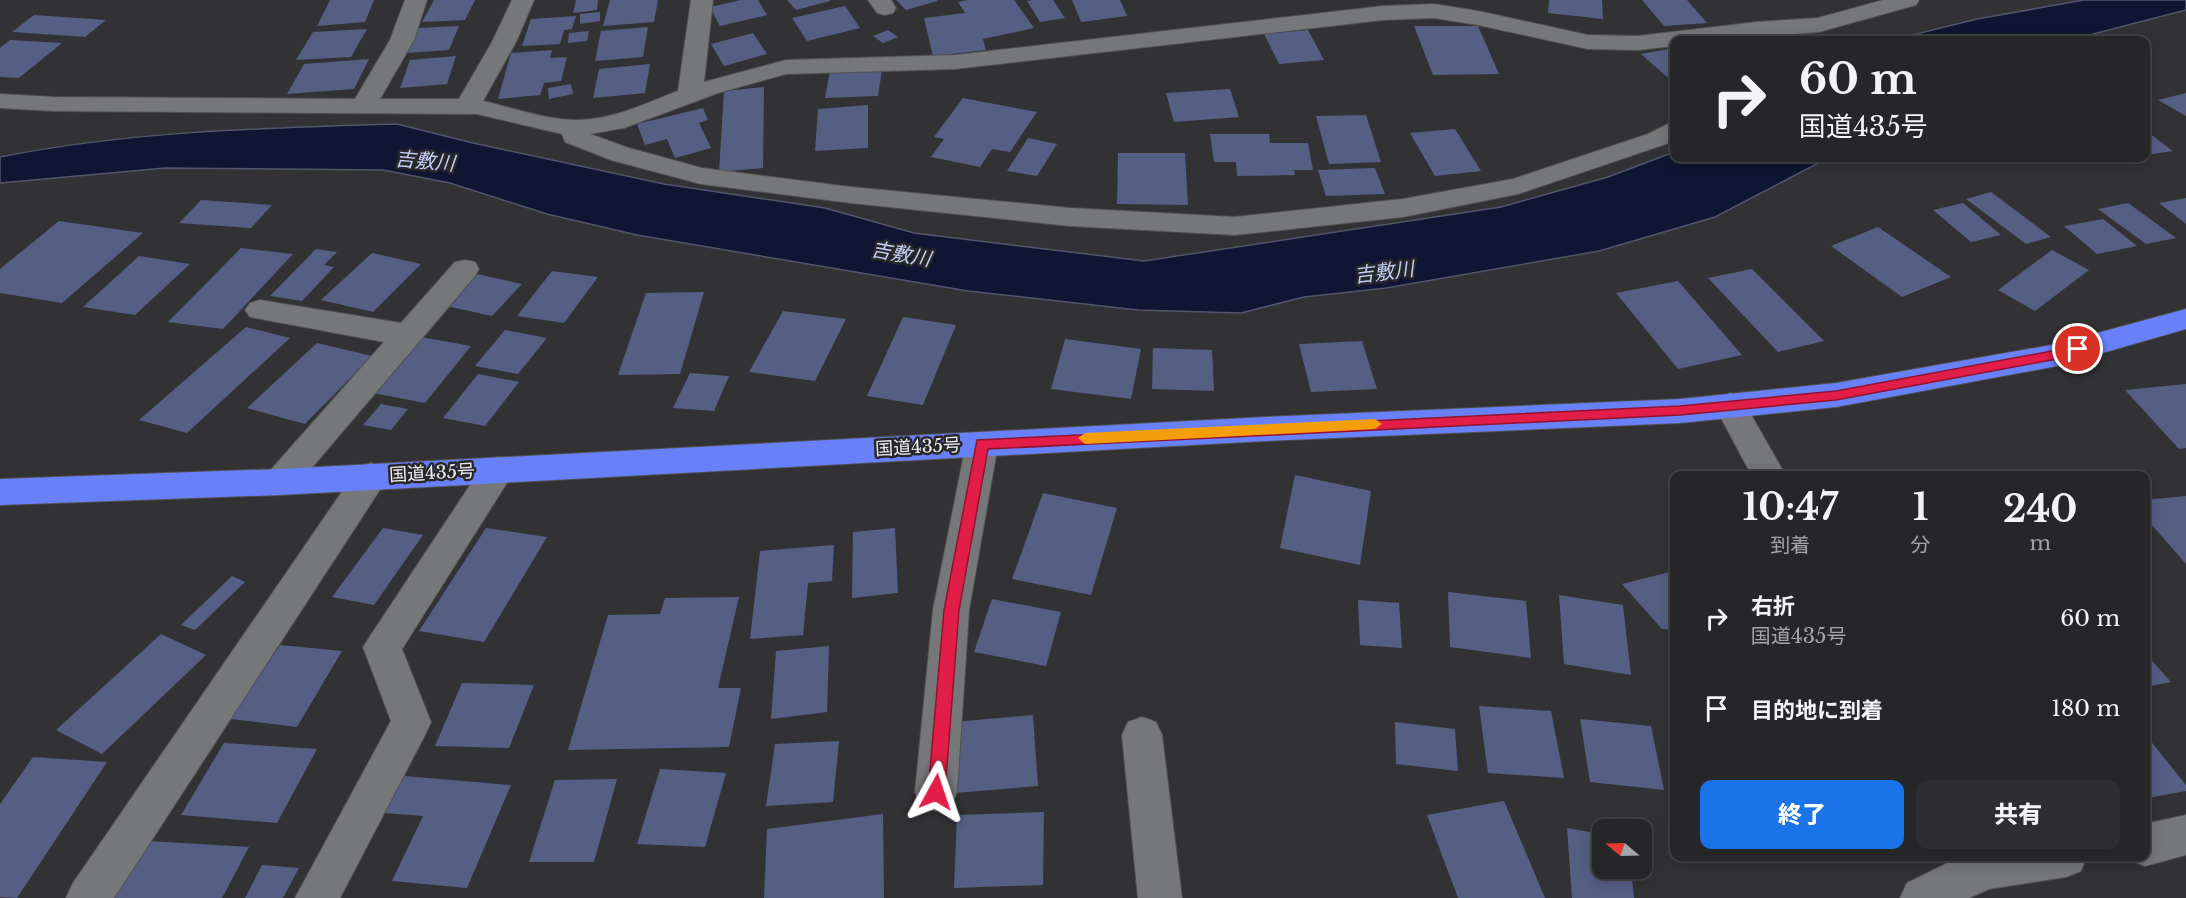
<!DOCTYPE html>
<html lang="ja">
<head>
<meta charset="utf-8">
<style>
	body { margin:0; font-family:"Libre Baskerville","Noto Sans JP",serif; background:#2e2e30; color:#f1f3f6; height:100vh; display:flex; flex-direction:column; font-size:22px; white-space:nowrap }
	* { box-sizing:border-box; margin:0 }
	p { font-size:20px; color:#a4a5a8 }
	.icon { flex:none; width:33px; height:33px; fill:none; stroke:currentColor; stroke-width:2; stroke-linecap:round; stroke-linejoin:round }
	.map { position:relative; flex:1; overflow:hidden }
	.side { position:absolute; left:1670px; top:471px; width:480px; height:390px; display:flex; flex-direction:column; background:#262628; border-radius:12px; box-shadow:0 3px 15px #0003,0 0 0 2px #424345 }
	.side>* { flex:none }
	.guide { position:absolute; left:1670px; top:36px; width:480px; height:126px; border-radius:12px; box-shadow:0 3px 15px #0003,0 0 0 2px #424345; background:#262628; color:#f1f3f6; overflow:hidden }
	.needle { width:39px; rotate:289deg }
	.fabs { position:absolute; left:1592px; top:819px; display:grid; gap:12px }
	.fabs a { display:grid; place-items:center; width:60px; height:60px; border-radius:12px; background:#262628; box-shadow:0 3px 15px #0003,0 0 0 2px #424345; font-size:30px }
	.pin { position:absolute; display:grid; place-items:center; width:51px; height:51px; color:#fff; margin:-26px; border:3px solid #fff; border-radius:50%; box-shadow:0 2px 6px #0007 }
	.me { position:absolute; width:66px; margin:-33px; rotate:5deg; stroke-linejoin:round; filter:drop-shadow(0 0 4px #0008) }
	.turn { display:flex; align-items:center; gap:21px; height:126px; padding:0 30px; font-size:27px }
	.turn .icon { width:78px; height:78px; stroke-width:2.5 }
	.turn b { display:block; font-size:42px; line-height:51px }
	.eta { display:flex; justify-content:space-evenly; align-items:center; height:102px; text-align:center }
	.eta b { font-size:36px; font-weight:800; line-height:42px }
	.cta { display:flex; gap:12px; margin-top:auto; padding:12px 30px }
	.cta a { flex:1; height:69px; border-radius:12px; background:#1a73e8; color:#fff; font-size:24px; font-weight:800; line-height:69px; text-align:center }
	.cta a+a { background:#2e2e30; color:#f1f3f6 }
	ul { padding:0; list-style:none }
	li { display:flex; align-items:center; gap:18px; height:90px; padding:0 30px }
	li div { flex:1 }
	li b { display:block; font-size:22px }
	li em { font-style:normal }
	.map>svg:first-child { display:block }
	.water { fill:#0f1533; stroke:#52566b; stroke-width:1.5 }
	.building { fill:#555f84 }
	.lines { fill:none; stroke-linecap:round; stroke-linejoin:round }
	.street-casing { stroke:#515153; stroke-width:2 }
	.highway-casing { stroke:#515153; stroke-width:2 }
	.street { fill:#767779; fill-rule:evenodd }
	.highway { fill:#6881f8; fill-rule:evenodd }
	.route { fill:#e11d48; stroke:#92132f; stroke-width:1.5 }
	.slow { fill:#f59e0b }
	.labels { text-anchor:middle; dominant-baseline:central; stroke-width:5; stroke-linejoin:round; paint-order:stroke }
	.street-label { font-size:18px; fill:#ededef; stroke:#28282b }
	.water-label { font-size:20px; font-style:italic; fill:#c2cef4; stroke:#28282b }
</style>
</head>
<body>
<div class="map">
<svg width="2186" height="898" viewBox="0 0 2186 898">
	<rect width="100%" height="100%" fill="#323235"/>
	<path class="water" d="M2084 0H2186V10L2070 40H1892L1977 19Z
		M397 124 473 143 664 184 825 208 914 233 1144 261 1501 207 1608 177 1674 152V158H1828L1715 217 1599 251 1386 288 1304 297 1241 313 1138 310 968 291 637 235 547 214 450 183 383 170 165 168 0 183V157C130 131 265 128 397 124Z"/>
	<path class="building" d="M330 0H374L365 22 317 26Z
		M434 0H475L465 20 422 22Z
		M576 0H598L597 10 573 13Z
		M610 0H658L654 22 603 26Z
		M741 0H758L767 15 720 26 710 7Z
		M787 0H830V1L796 10Z
		M896 0H937V1L906 10Z
		M968 0H1014L1034 28 983 39 986 50 933 56 924 18 965 13 958 2Z
		M1033 0H1053L1065 18 1040 22 1027 1Z
		M1072 0H1120L1127 16 1081 22Z
		M1549 0H1602L1603 19 1548 13Z
		M1642 0H1687L1707 23 1664 26Z
		M845 6 860 28 807 41 792 18Z
		M600 12V21L580 24V14Z
		M34 15 106 20 85 37 12 32Z
		M576 16 572 29 564 30 560 44 522 46 531 19Z
		M459 26 449 50 407 53 418 28Z
		M1414 26H1478L1499 74 1433 75Z
		M648 27 643 57 595 61 601 31Z
		M367 29 351 57 296 60 313 32Z
		M888 30 898 37 883 43 873 36Z
		M1308 30 1324 60 1279 64 1264 34Z
		M589 31 587 41 568 43 569 33Z
		M753 33 767 54 724 66 711 44Z
		M10 40 62 43 19 78 0 77V48Z
		M1674 48V83L1641 54Z
		M552 50 550 58 567 57 561 81 544 83 540 95 498 99 511 53Z
		M456 56 447 84 400 88 410 60Z
		M369 59 354 89 287 94 304 64Z
		M650 64 645 93 593 98 599 69Z
		M882 70 878 96 825 98 830 71Z
		M571 84 573 94 549 99 548 88Z
		M764 87 763 168 719 172 724 91Z
		M1230 89 1239 117 1174 122 1166 93Z
		M2186 93V116L2158 100Z
		M963 98 1037 112 1010 152 992 149 980 167 931 157 944 139 934 137Z
		M868 105V148L815 151 818 109Z
		M703 108 708 120 699 123 711 148 675 158 667 139 645 145 637 124Z
		M1366 115 1381 162 1329 164 1316 116Z
		M1455 129 1481 171 1435 176 1410 133Z
		M2145 130 2173 151 2145 155Z
		M1210 134H1269L1270 143H1308L1313 170H1294L1295 175 1237 176 1236 162H1214Z
		M1028 138 1057 144 1037 176 1007 171Z
		M1118 153H1185L1188 205 1117 204Z
		M1375 168 1385 194 1326 196 1318 170Z
		M1991 192 2051 237 2026 244 1966 199Z
		M2186 198V224L2159 203Z
		M201 200 272 205 251 228 179 223Z
		M1963 203 2001 235 1971 242 1933 210Z
		M2128 203 2176 238 2146 244 2098 209Z
		M2103 219 2137 246 2097 254 2064 226Z
		M59 221 143 233 62 303 0 293V269Z
		M1878 227 1951 277 1902 297 1831 246Z
		M241 248 293 254 223 329 168 322Z
		M316 249 337 252 324 265 334 267 302 301 270 296Z
		M2052 250 2089 270 2035 311 1998 290Z
		M372 253 421 264 373 312 321 300Z
		M139 256 190 264 135 315 83 307Z
		M1752 269 1824 341 1778 352 1708 278Z
		M552 271 598 277 564 323 517 316Z
		M477 274 522 284 492 316 446 306Z
		M1678 281 1742 355 1678 369 1616 293Z
		M704 292 680 374 618 375 646 293Z
		M783 311 846 319 815 381 749 372Z
		M903 317 956 325 923 405 867 396Z
		M246 327 290 338 187 433 139 420Z
		M505 330 547 338 518 374 475 366Z
		M421 337 471 346 425 403 373 393Z
		M1065 339 1141 349 1131 399 1051 389Z
		M1362 341 1377 389 1311 392 1299 344Z
		M317 343 372 356 305 424 247 408Z
		M1153 348 1212 350 1214 391 1152 389Z
		M690 373 729 376 714 411 673 408Z
		M478 374 519 382 485 426 443 418Z
		M2186 384V448L2179 449 2125 390Z
		M381 404 408 409 391 430 363 425Z
		M1295 475 1371 491 1360 565 1280 548Z
		M1043 493 1117 508 1091 595 1012 579Z
		M2186 496V564L2145 517V500Z
		M383 528 423 535 374 605 332 597Z
		M486 528 547 537 484 642 419 631Z
		M895 528 898 593 852 598 853 532Z
		M834 545 832 581 808 583 803 635 750 639 760 551Z
		M1674 571V630L1662 629 1622 584Z
		M232 576 245 582 195 630 181 625Z
		M1448 592 1526 601 1531 658 1450 647Z
		M1559 595 1623 605 1631 675 1564 664Z
		M739 597 718 688H741L729 747 568 750 608 615 660 614 665 598Z
		M992 599 1061 612 1046 666 974 652Z
		M1358 600 1399 603 1402 648 1360 645Z
		M161 634 206 655 102 754 56 730Z
		M280 645 342 651 297 727 231 719Z
		M829 646 827 712 771 719 776 651Z
		M2145 653 2171 682 2145 687Z
		M462 683 534 685 509 748 435 746Z
		M1479 706 1551 711 1564 778 1488 773Z
		M1033 715 1038 786 955 793 954 722Z
		M1580 719 1651 726 1664 790 1590 782Z
		M1395 722 1455 729 1458 771 1396 764Z
		M2145 734 2186 785V791L2148 798 2145 794Z
		M839 741 833 802 766 806 775 744Z
		M224 743 317 749 277 823 181 815Z
		M33 757 107 762 17 898 0 897V804Z
		M660 769 726 773 705 847 637 844Z
		M404 776 511 785 467 888 392 881 423 816 384 813Z
		M617 779 594 862H529L555 780Z
		M1504 801 1545 898H1458L1427 815Z
		M1044 812 1043 885 954 888 957 815Z
		M883 814 884 898H764L767 829Z
		M1567 828 1602 834V868H1631L1634 898H1572Z
		M149 841 249 847 222 898H114Z
		M262 865 299 868 283 898H245Z"/>
	<g class="lines">
		<defs>
			<path id="street" d="M405 0H427L414 40 380 99H459L492 42 512 0H534L516 42 483 101C513 108 544 119 575 120 610 121 646 103 678 91L691 0H713L704 82 786 60 955 55 1383 6 1434 4 1478 11 1588 35 1638 36 1757 22 1818 18 1883 0H1919L1916 5 1819 32 1718 40H1674V46L1638 50 1588 49 1478 25 1434 18 1383 20 955 69 786 74 718 93 624 128 590 134 629 148 702 168 851 187 1070 208 1235 217 1403 199 1513 179 1648 134 1674 121V140L1666 144 1518 194 1403 217 1235 235 1070 226 851 203 701 184 611 160 565 142 562 134 477 114 54 111 0 108V94L54 97 355 99 390 40Z
				M868 0H891L896 8 893 13 885 15 877 13Z
				M465 260 475 262 479 269 475 276 292 491 280 495 268 491 263 482 268 473 384 342 250 317 245 310 250 303 260 300 401 323 455 262Z
				M1730 393 1741 397 1786 476H1752L1714 405 1719 397Z
				M982 432 994 435 998 444 969 610 957 792 951 806 936 811 921 806 915 792 933 610 966 444 970 435Z
				M498 457 510 461 515 470 402 649 431 722 425 735 340 898H295L391 721 363 647 486 461Z
				M371 463 383 467 388 476 383 485 114 898H66L73 883 359 467Z
				M1142 717 1156 722 1162 735 1182 898H1138L1122 735 1128 722Z
				M2186 815V855L2145 866 2130 860 2129 856H2145V824Z
				M1962 856H2087L2081 871 2066 877 1989 889 1969 898H1900L1907 883Z"/>
			<path id="highway" d="M2186 309V329L2057 366 1836 407 1680 423 1265 441 280 495 0 505V479L280 469 1265 417 1680 399 1836 383 2057 344Z"/>
		</defs>
		<use href="#street" class="street-casing"/>
		<use href="#highway" class="highway-casing"/>
		<use href="#street" class="street"/>
		<use href="#highway" class="highway"/>
	</g>
	<path class="route" d="M2078 344 2084 349 2083 352 2057 359 1836 400 1680 415 988 449 959 610 945 792 942 798 936 800 930 798 928 792 944 610 977 440 1680 406 1836 391 2057 350Z"/>
	<path class="slow" d="M1375 419 1382 424 1375 429 1085 444 1078 438 1085 433Z"/>
	<g class="labels">
		<g class="street-label">
			<text transform="translate(918 447) rotate(-3)">国道435号</text>
			<text transform="translate(432 473) rotate(-3)">国道435号</text>
		</g>
		<g class="water-label">
			<text transform="translate(425 161) rotate(5)">吉敷川</text>
			<text transform="translate(901 254) rotate(10)">吉敷川</text>
			<text transform="translate(1384 272) rotate(-7)">吉敷川</text>
		</g>
	</g>
</svg>
<div class="fabs">
<a><svg class="needle" viewBox="-14 -14 28 28"><path d="M0-13l5 13h-10z" fill="#e53935"/><path d="M0 13l5-13h-10z" fill="#a4a5a8"/></svg></a>
</div>
<div class="pin" style="left:2078px;top:349px;background:#d93025"><svg class="icon" aria-label="arrive" viewBox="0 0 24 24"><path d="M6 21V4h12l-3 4 3 4H6"/></svg></div>
<svg class="me" style="left:936px;top:792px" viewBox="-20 -20 40 40"><path d="M0-17L14 15 0 8-14 15z" fill="#e11d48" stroke="#fff" stroke-width="4"/></svg>
<div class="guide">
<div class="turn"><svg class="icon" aria-label="right" viewBox="0 0 24 24"><path d="M7 20v-9h11M14 6l5 5-5 5"/></svg><div><b>60 m</b>国道435号</div></div>
</div>
<section class="side">
<div class="eta">
<div><b>10:47</b><p>到着</p></div>
<div><b>1</b><p>分</p></div>
<div><b>240</b><p>m</p></div>
</div>
<ul>
<li><svg class="icon" aria-label="right" viewBox="0 0 24 24"><path d="M7 20v-9h11M14 6l5 5-5 5"/></svg><div><b>右折</b><p>国道435号</p></div><em>60 m</em></li>
<li><svg class="icon" aria-label="arrive" viewBox="0 0 24 24"><path d="M6 21V4h12l-3 4 3 4H6"/></svg><div><b>目的地に到着</b></div><em>180 m</em></li>
</ul>
<div class="cta"><a>終了</a><a>共有</a></div>
</section>
</div>
</body>
</html>
